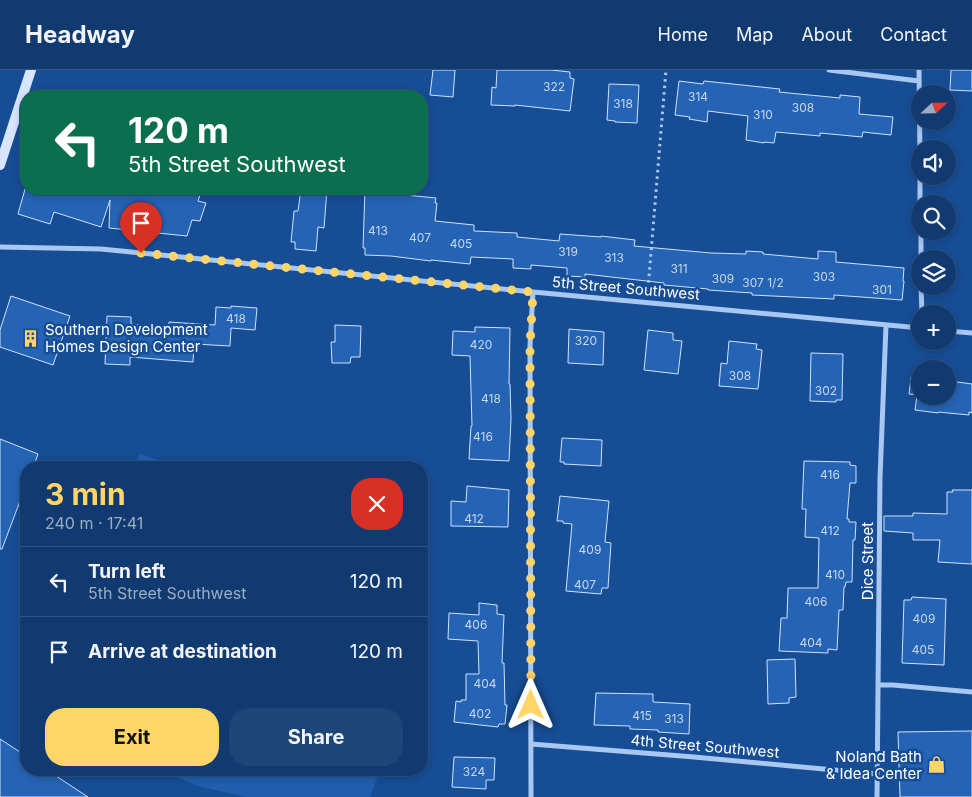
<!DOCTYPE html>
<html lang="en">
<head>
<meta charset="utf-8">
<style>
	body { margin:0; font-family:Inter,sans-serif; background:#1e4578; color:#f1f3f6; height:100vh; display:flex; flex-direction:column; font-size:19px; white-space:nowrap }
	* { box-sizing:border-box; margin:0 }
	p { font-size:16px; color:#9cadc3 }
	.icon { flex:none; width:28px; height:28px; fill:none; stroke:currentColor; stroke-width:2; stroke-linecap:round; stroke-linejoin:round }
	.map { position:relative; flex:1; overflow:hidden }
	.side { position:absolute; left:20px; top:391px; width:408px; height:315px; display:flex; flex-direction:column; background:#113a70; border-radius:20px; box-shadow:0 2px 8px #0003,0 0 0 1px #305483 }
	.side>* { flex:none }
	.top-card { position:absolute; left:20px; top:20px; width:408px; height:105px; border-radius:20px; box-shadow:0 2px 8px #0003,0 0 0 1px #305483; background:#0b6e4f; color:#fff; overflow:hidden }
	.needle { width:32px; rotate:68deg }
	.fabs { position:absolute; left:911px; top:15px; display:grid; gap:10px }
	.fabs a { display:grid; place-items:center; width:45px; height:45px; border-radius:50%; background:#113a70; box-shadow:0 2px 8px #0003,0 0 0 1px #305483; font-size:25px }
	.pin { position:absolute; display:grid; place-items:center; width:42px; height:42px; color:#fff; margin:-51px -21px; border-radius:50% 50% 50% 0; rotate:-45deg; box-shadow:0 0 5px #0007 }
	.pin .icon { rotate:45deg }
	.me { position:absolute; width:55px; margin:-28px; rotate:0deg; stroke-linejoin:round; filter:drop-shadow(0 0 4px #0008) }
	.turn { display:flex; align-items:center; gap:18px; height:105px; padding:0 25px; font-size:22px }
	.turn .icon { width:65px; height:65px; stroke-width:2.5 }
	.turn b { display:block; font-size:35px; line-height:42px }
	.round { display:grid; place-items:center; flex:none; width:52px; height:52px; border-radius:20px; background:#1e4578 }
	.head { display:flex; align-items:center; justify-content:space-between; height:85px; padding:0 25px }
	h1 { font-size:30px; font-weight:700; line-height:38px; color:#ffd568 }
	.primary-button { display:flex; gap:10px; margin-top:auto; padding:10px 25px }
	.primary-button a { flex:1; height:58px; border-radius:20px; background:#ffd568; color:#111; font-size:20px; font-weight:700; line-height:58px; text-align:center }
	.primary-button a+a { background:#1e4578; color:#f1f3f6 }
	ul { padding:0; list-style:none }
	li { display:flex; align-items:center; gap:15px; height:70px; padding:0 25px; border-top:1px solid #305483 }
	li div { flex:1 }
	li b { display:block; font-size:19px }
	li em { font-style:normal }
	header { display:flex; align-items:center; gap:30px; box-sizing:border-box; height:70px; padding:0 25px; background:#113a70; border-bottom:1px solid #305483 }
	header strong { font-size:24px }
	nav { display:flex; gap:28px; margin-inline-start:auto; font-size:18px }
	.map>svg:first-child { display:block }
	.green { fill:#1f5eaf }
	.building { fill:#2563b4; stroke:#cfe3fc }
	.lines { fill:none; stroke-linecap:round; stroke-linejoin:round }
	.path { stroke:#a8c8f1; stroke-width:3; stroke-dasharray:2.5 4; stroke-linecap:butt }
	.minor { stroke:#a8c8f1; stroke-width:5 }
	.secondary { stroke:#d7e6fc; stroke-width:10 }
	.route { stroke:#ffd568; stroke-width:9; stroke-dasharray:0 16.2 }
	.labels { text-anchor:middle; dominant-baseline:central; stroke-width:5; stroke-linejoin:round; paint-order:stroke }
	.number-label { font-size:12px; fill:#c8d8ec }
	.street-label { font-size:15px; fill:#fff; stroke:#174d95 }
	.poi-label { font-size:15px; fill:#fff; stroke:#174d95; text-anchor:start }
</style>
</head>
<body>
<header>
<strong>Headway</strong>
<nav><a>Home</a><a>Map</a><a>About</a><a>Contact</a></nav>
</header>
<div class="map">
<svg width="972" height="727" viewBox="0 0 972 727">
	<rect width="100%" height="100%" fill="#174d95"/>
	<path class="green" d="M140 384 177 397H133Z
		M160 700H380L370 727H246L198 716Z"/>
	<path class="building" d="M433 0H455L453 27 430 25Z
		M497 0H551L570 2V8L574 9 570 41 515 35V36L491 35 492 17 496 18Z
		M951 0H972V21L950 20Z
		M679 11 703 14 704 11 780 19 779 22 840 28V25L860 27 859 44 893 47 891 65 863 62 862 67 820 63V66L776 62 774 73 764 72V73L746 70 748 46 708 41 707 52 689 49 690 47 675 45Z
		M609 14 639 15 637 53 615 52V51L607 50Z
		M25 119H202L198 131 206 133 200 151 192 150 187 166 109 158 110 130 101 157 54 142 50 154 18 144Z
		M301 119H327L324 158 318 157 316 181 295 179V172H291L294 141H298Z
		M365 119H395V124L436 128 435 133H437L435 151 474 155V161L517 163V167L559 171 560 164 601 167V166L635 170 634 176 711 183 746 184V181L763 182V184L818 189V181L836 182V192L904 198 903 211H904L902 230 834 225V229L752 225V223L708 220V219L664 215V213L585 204V207L567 206V198L531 195V199L513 198V189L471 187 470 194 431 190V191L391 186 365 185V178H363Z
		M11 226 70 246 53 295 0 277V260Z
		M231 236 257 238 255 260 231 258 230 276 194 274 193 292 130 287V295L105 294 107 246 131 247V254L168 258 169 252 215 255 216 237 231 238Z
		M335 255 361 256 360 287H351L350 293H332L331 272H335Z
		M475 257 510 258 509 314H510L511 349 509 391 469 389 471 356H472L470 286 452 285 453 261 475 262Z
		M569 259 604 262 603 295 568 293Z
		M648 260 673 263V270L682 271 678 304 644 300Z
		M729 271 757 274 756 279 762 280 758 319 719 316 721 293 727 294Z
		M811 283 843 284 842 330H836V332L810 331Z
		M911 307 920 308V326H948V312L950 313V311L972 314V343L969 342V345L938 342V343L915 340 917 325 909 324Z
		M562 368 602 370 601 396 564 394V392H560Z
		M0 369 38 384 33 398H26V415L2 479H0Z
		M804 391 850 392V395L856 396V413H850L847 449H849V452H856L855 470H853L852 512H846L845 517H844L843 540H839L837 580 828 579V583L779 581 781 548H787L788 518H818L819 468 805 467 806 439H802Z
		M467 416 509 420 508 457 451 456V431L466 432Z
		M952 420H972V494L938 492 940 470H913V463L884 461V446H913V443L947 444V422H953Z
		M560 426 609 431 605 472 611 473 608 518H602L601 524 566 521 572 454 563 453V451H557Z
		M912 527 946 529 944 595 902 593 904 530H911Z
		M479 533 497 535V544L504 545 502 593H504L505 635H507L505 654H499L498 657 454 652 456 631 461 632V630H466V604H479L478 571 448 569 449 543 479 545Z
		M795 589 796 627 789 628V633L768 634 767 590Z
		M596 623 653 624V632L690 634 689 664 658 662V660L630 659V656L594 655Z
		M972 661V727H900L898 662Z
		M0 669 26 686V700H47L88 727H0Z
		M454 687 495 688 494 710H486V719L452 717Z"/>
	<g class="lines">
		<path class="path" d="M648 219 666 0"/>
		<path class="minor" d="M829 0 919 11
			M919 0 920 88
			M920 106V134
			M921 161V189
			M0 177 101 179 533 222 920 258
			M921 216 922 244
			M948 261 972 263
			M879 615H893L972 622
			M531 674 694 687 877 704
			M531 727 530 276 533 222
			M877 727 880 408 886 255"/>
		<path class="secondary" d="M0 95 31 0"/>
	</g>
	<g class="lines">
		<path class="route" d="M141 183 533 222 530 276 531 635"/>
	</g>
	<defs>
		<symbol id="building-bare" viewBox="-9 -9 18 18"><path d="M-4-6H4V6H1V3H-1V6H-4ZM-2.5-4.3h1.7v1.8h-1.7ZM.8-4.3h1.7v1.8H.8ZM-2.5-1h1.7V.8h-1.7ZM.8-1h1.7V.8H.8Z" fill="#ffd568" stroke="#174d95" stroke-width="2.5" paint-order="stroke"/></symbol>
		<symbol id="shop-bare" viewBox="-9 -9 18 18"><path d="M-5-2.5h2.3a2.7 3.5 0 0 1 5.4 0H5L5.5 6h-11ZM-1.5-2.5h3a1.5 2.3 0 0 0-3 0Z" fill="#ffd568" stroke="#174d95" stroke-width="2.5" paint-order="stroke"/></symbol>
	</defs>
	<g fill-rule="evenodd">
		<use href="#building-bare" x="18" y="256" width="25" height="25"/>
		<use href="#shop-bare" x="924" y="682" width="25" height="25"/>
	</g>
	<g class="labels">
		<g class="number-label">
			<text x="554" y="16">322</text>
			<text x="698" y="26">314</text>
			<text x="623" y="33">318</text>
			<text x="803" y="37">308</text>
			<text x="763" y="44">310</text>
			<text x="378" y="160">413</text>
			<text x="420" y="167">407</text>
			<text x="461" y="173">405</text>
			<text x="568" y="181">319</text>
			<text x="614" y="187">313</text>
			<text x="679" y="198">311</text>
			<text x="824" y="206">303</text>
			<text x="723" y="208">309</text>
			<text x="763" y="212">307 1/2</text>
			<text x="882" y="219">301</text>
			<text x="236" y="248">418</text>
			<text x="586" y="270">320</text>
			<text x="481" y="274">420</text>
			<text x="740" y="305">308</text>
			<text x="826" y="320">302</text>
			<text x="491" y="328">418</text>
			<text x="483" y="366">416</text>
			<text x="830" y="404">416</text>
			<text x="474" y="448">412</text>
			<text x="830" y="460">412</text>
			<text x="590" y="479">409</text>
			<text x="835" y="504">410</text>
			<text x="585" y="514">407</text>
			<text x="816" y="531">406</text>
			<text x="924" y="548">409</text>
			<text x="476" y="554">406</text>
			<text x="811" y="572">404</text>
			<text x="923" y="579">405</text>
			<text x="485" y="613">404</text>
			<text x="480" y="643">402</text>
			<text x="642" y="645">415</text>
			<text x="674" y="648">313</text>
			<text x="474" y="701">324</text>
		</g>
		<g class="street-label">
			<text transform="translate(626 218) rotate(5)">5th Street Southwest</text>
			<text transform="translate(867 491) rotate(-90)">Dice Street</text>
			<text transform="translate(705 676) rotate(5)">4th Street Southwest</text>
		</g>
		<g class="poi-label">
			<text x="45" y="259">Southern Development<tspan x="45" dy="17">Homes Design Center</tspan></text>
			<text x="922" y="686" text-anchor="end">Noland Bath<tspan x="922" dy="17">&amp; Idea Center</tspan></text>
		</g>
	</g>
</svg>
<div class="fabs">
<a><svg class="needle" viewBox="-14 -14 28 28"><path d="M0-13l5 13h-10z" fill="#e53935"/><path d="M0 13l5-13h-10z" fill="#9cadc3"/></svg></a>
<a><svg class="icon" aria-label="sound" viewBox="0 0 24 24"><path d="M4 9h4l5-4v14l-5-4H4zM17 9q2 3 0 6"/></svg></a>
<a><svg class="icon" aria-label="search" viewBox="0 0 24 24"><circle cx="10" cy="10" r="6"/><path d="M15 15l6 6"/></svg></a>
<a><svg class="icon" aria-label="layers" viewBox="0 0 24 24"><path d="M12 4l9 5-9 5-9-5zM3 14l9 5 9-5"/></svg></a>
<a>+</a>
<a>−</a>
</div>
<div class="pin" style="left:141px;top:183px;background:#d93025"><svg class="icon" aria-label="arrive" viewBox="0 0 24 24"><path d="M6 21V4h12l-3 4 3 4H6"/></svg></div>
<svg class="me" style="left:531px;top:635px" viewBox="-20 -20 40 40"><path d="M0-17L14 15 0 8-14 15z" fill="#ffd568" stroke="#fff" stroke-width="4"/></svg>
<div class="top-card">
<div class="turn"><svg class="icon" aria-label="left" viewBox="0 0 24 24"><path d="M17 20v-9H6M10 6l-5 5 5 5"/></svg><div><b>120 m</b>5th Street Southwest</div></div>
</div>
<section class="side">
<div class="head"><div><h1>3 min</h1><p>240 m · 17:41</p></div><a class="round" style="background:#d93025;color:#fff"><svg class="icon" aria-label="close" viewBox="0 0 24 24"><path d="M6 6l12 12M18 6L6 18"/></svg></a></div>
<ul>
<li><svg class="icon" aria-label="left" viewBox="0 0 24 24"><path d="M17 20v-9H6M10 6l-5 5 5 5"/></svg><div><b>Turn left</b><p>5th Street Southwest</p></div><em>120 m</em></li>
<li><svg class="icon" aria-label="arrive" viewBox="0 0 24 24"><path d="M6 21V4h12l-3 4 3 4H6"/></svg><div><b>Arrive at destination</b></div><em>120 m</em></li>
</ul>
<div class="primary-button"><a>Exit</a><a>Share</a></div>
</section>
</div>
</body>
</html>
